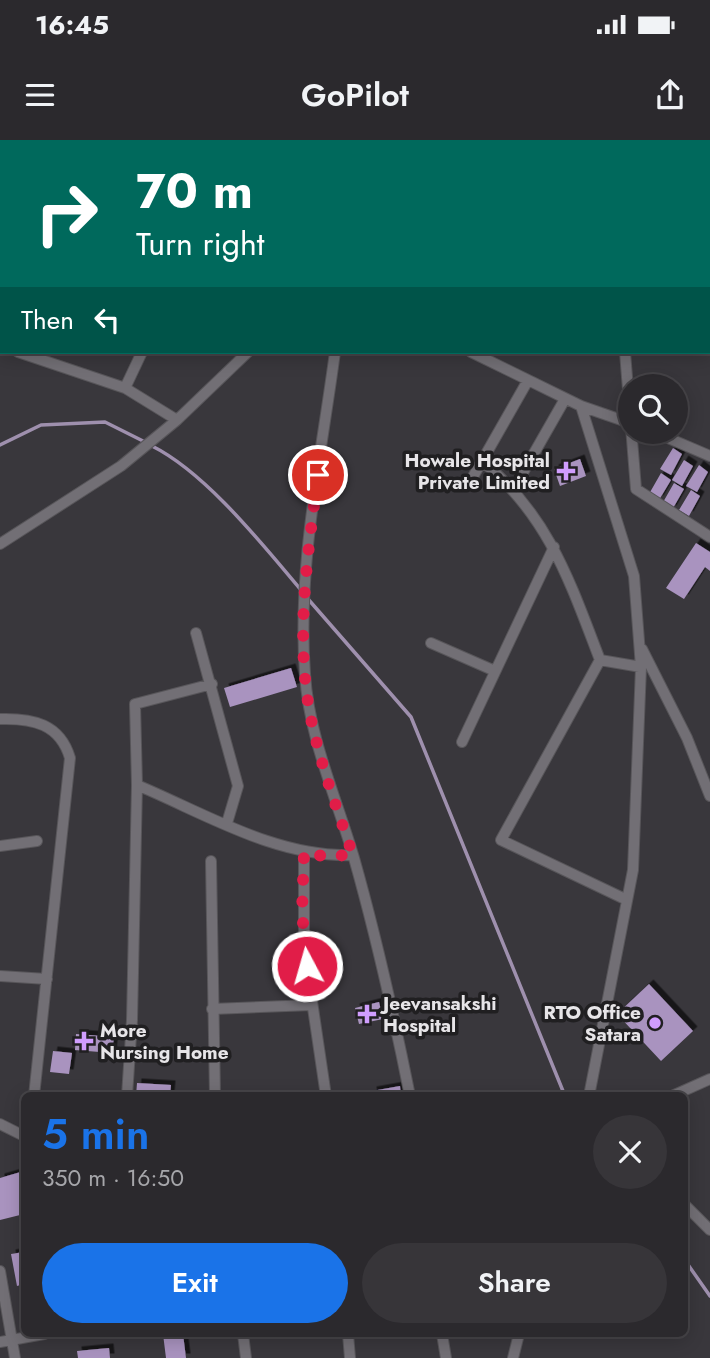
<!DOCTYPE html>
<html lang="en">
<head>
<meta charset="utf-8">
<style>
	body { margin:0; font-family:Jost,sans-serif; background:#373539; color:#f1f3f6; height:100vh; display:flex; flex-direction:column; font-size:26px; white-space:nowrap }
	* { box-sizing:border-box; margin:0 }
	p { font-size:23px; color:#a6a6aa }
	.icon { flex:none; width:38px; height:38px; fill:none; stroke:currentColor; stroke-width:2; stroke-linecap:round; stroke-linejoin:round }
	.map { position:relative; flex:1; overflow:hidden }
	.details { position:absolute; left:21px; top:952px; width:667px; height:245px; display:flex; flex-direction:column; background:#2b292d; border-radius:10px; box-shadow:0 4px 18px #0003,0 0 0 2px #474549 }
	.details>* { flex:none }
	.hud { position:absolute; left:0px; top:0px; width:710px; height:214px; box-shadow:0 4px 18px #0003,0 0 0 2px #474549; background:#00695c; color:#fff; overflow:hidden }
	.buttons { position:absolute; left:618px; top:234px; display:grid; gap:14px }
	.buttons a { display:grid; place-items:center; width:70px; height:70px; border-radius:50%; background:#2b292d; box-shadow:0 4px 18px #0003,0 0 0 2px #474549; font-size:35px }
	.pin { position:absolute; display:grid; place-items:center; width:60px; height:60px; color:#fff; margin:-30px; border:4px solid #fff; border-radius:50%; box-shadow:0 2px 7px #0007 }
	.me { position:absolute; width:77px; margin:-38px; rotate:354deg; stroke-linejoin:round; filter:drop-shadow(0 0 5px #0008) }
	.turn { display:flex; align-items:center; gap:24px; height:147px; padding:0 21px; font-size:32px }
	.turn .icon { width:91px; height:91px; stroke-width:2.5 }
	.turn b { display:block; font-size:49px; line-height:60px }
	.then { display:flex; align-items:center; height:66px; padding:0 21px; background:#0003; gap:14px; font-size:26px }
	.round { display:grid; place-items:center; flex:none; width:74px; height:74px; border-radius:37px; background:#373539 }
	.summary { display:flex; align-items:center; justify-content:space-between; height:119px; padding:0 21px }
	h1 { font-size:42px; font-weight:600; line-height:52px; color:#1a73e8 }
	.action { display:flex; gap:14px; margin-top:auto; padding:14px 21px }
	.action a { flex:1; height:80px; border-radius:42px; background:#1a73e8; color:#fff; font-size:28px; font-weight:600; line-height:80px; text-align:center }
	.action a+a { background:#373539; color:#f1f3f6 }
	.status { display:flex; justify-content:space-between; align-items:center; height:49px; padding:0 35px; background:#2b292d; direction:ltr }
	.status svg { height:19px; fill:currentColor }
	header { display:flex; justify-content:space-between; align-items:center; height:91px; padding:0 21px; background:#2b292d; font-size:32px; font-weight:600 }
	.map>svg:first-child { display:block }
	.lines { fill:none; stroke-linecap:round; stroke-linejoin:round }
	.stream { stroke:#9f90ae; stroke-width:3.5 }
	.building { fill:#a993bf; filter:url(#shadow) }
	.street-casing { stroke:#58565a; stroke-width:12 }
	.street { stroke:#726f75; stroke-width:10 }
	.route { stroke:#e11d48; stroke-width:12; stroke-dasharray:0 21.6 }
	.poi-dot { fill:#d09dfe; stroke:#201f21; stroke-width:2.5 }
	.labels { text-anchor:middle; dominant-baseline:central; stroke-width:7; stroke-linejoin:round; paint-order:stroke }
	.poi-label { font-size:19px; font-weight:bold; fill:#e7e5e8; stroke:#201f21; text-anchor:end }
</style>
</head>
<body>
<div class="status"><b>16:45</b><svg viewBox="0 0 49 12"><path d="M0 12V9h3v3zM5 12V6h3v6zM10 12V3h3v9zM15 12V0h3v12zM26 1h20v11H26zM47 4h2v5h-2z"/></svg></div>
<header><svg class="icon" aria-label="menu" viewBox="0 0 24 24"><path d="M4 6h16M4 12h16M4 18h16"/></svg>GoPilot<svg class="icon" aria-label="share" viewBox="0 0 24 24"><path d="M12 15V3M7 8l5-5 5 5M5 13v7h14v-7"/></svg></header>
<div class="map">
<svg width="710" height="1218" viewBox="0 0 710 1218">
	<defs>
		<filter id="shadow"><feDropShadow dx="4.5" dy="-4.5" stdDeviation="0" flood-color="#0009"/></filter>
	</defs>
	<rect width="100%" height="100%" fill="#39373c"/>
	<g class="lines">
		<path class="stream" d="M0 305 41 285 105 282 145 302
			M152 306C206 333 262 404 301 450
			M308 459 411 577 565 956
			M684 1119 710 1156"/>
	</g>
	<path class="building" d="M673 308 682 314 671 335 660 329Z
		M580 319 586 336 560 346 554 329Z
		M684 320 693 326 682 346 672 340Z
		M699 325 708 332 697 352 686 346Z
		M661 333 671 340 659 360 649 354Z
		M674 343 684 349 672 370 662 364Z
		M691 350 700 356 689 376 679 370Z
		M696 403 710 412V431L705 427 684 459 666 448Z
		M291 528 297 547 230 567 224 548Z
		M649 844 693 891 661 921 617 874Z
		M379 862 383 879 359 884 355 868Z
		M76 894 114 897 112 913 75 910Z
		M53 911 72 913 69 934 50 932Z
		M137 943 171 945 170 956H136Z
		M400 946 401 956H373L372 951Z
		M24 1031V1074L0 1080V1038Z
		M24 1112V1144L17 1146 11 1114Z
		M163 1194H183L186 1218H166Z
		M109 1208 110 1218H78L77 1211Z"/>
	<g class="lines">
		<defs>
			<path id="street" d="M41 0 44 2
				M292 0 295 2
				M67 2 68 0
				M316 2 317 0
				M0 203 2 204
				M18 212 125 248
				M142 212 125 248 177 280
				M335 212C321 318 297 426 305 534 309 598 336 656 354 718 376 796 394 876 410 956
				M471 212 581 266 634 436 641 527 633 730 589 956
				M625 212 636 349 710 397
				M581 266 630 283
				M654 292 710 316
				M482 321C549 376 570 442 600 520L641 527
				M470 342 527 242
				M513 350 565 259
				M0 404 121 326 177 280 248 212
				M196 493 238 646 227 683
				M431 503 495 531
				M642 509 687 598 710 656
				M600 520 501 700 627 760
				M212 544 135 564 137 645C206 674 277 718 353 715
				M0 579C33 578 60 584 70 618L34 956
				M462 602 554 407
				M0 706 37 701
				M304 713V807L326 956
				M211 721 215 956
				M0 836 47 839
				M212 869 312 865
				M127 956 132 880 137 645
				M672 956 710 939
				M0 984 24 996
				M684 1064 710 1090
				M0 1131 15 1218
				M243 1194 246 1218
				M348 1194 350 1218
				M442 1194 446 1218
				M0 1202 44 1194
				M513 1218 519 1194"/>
		</defs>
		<use href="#street" class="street-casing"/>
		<use href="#street" class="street"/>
	</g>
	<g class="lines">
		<path class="route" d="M307 826 302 772 304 713 323 716 353 715C339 675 324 634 314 592 293 508 307 420 318 335"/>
	</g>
	<g class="poi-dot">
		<path d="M562.5 320.5h7v7h7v7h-7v7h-7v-7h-7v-7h7z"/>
		<path d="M363.5 863.5h7v7h7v7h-7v7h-7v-7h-7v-7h7z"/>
		<circle cx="655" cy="883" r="7"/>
		<path d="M80.5 890.5h7v7h7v7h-7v7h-7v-7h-7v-7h7z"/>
	</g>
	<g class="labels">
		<g class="poi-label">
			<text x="550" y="320">Howale Hospital<tspan x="550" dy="22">Private Limited</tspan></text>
			<text x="383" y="863" text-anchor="start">Jeevansakshi<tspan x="383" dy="22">Hospital</tspan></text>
			<text x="641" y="872">RTO Office<tspan x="641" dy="22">Satara</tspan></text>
			<text x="100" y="890" text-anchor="start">More<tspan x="100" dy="22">Nursing Home</tspan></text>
		</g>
	</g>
</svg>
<div class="buttons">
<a><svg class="icon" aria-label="search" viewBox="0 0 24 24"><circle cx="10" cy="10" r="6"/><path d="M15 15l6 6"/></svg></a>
</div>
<div class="pin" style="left:318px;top:335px;background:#d93025"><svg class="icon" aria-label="arrive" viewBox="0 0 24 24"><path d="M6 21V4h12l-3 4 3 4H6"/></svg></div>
<svg class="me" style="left:307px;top:826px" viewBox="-20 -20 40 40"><circle r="17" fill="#e11d48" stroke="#fff" stroke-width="3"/><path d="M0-11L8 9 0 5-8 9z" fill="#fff"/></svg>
<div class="hud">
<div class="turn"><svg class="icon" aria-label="right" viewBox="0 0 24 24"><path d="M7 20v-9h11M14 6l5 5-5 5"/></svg><div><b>70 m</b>Turn right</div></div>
<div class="then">Then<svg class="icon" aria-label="left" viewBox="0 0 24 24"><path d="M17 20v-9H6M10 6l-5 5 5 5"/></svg></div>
</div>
<section class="details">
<div class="summary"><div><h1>5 min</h1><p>350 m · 16:50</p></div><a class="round"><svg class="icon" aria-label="close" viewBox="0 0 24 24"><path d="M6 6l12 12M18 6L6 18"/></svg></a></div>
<div class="action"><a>Exit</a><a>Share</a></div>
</section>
</div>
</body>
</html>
